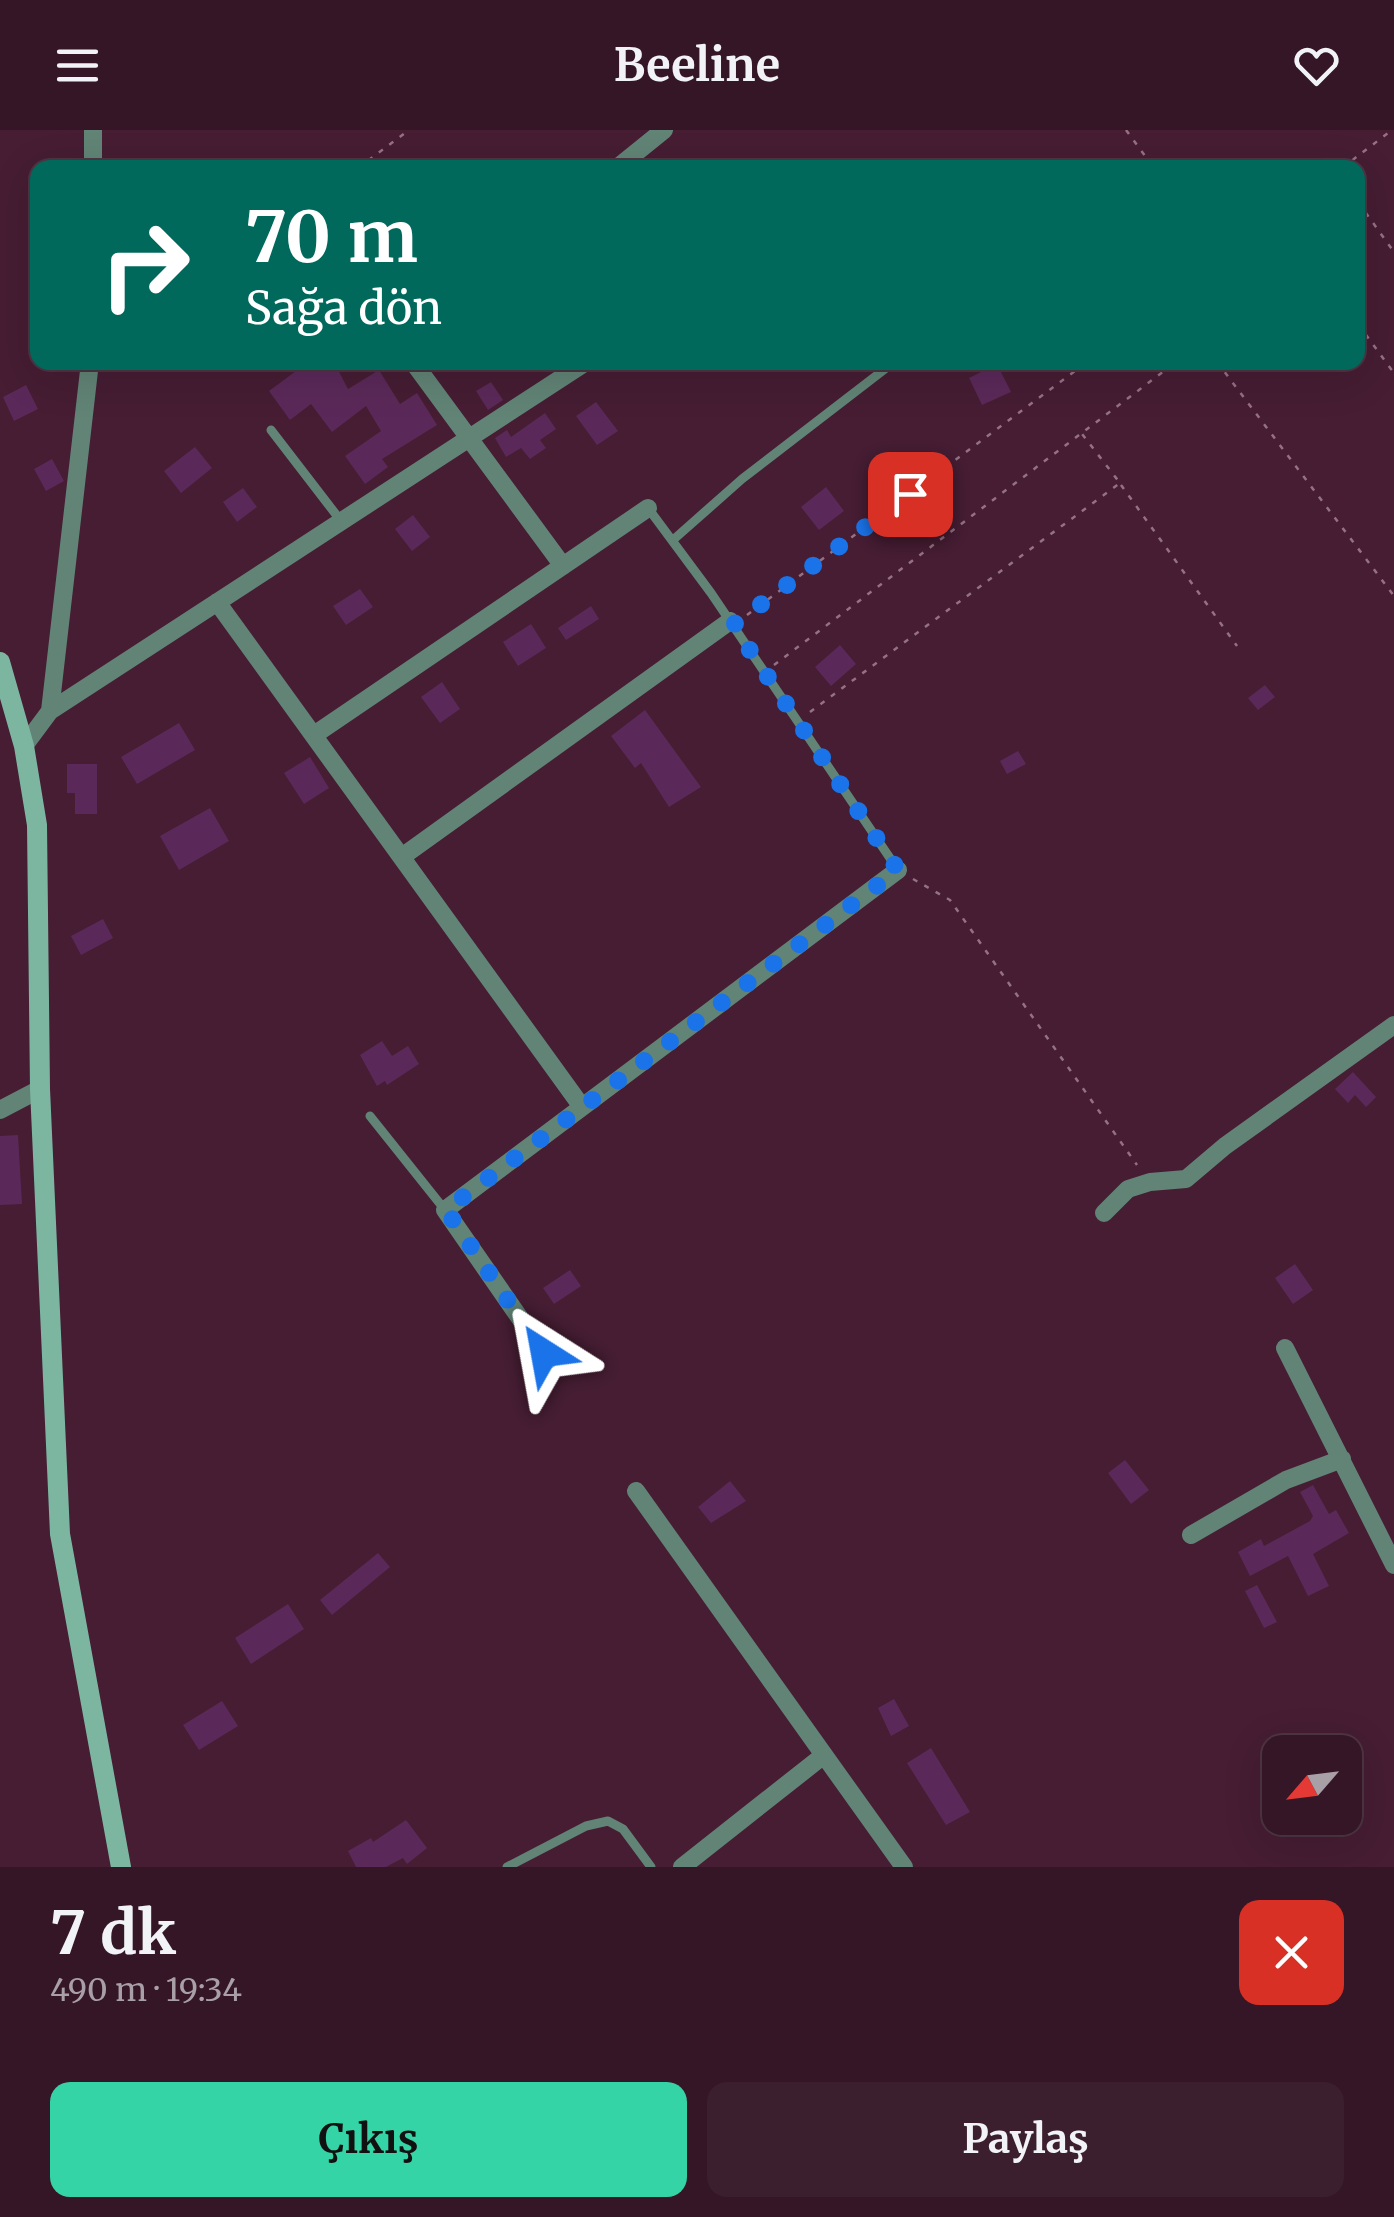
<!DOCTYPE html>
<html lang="tr">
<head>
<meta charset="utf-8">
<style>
	body { margin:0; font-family:Merriweather,serif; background:#3c1f2e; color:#f1f3f6; height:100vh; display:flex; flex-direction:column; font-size:38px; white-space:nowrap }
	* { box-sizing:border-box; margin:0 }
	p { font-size:32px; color:#a99fa7 }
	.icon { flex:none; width:55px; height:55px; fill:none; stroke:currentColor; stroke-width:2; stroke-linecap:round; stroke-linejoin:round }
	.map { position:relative; height:1737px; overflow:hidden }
	.drawer { display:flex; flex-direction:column; background:#341626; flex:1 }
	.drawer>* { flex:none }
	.guide { position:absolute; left:30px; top:30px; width:1335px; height:210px; border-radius:20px; box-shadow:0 10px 40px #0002,0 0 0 2px #4e3543; background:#00695c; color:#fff; overflow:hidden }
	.needle { width:65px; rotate:242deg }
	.tools { position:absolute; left:1262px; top:1605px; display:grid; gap:20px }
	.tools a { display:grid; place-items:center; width:100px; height:100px; border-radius:20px; background:#341626; box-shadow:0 10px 40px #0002,0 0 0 2px #4e3543; font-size:50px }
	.pin { position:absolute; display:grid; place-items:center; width:85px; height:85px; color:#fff; margin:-42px; border-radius:20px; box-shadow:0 5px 15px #0006 }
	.me { position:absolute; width:110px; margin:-55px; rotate:326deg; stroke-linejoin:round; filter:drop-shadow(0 0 8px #0008) }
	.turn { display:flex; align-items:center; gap:35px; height:210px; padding:0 50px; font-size:45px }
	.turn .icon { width:130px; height:130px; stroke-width:2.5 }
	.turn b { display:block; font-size:70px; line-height:85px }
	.round { display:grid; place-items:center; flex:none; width:105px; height:105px; border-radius:20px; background:#3c1f2e }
	.head { display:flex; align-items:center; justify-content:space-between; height:170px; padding:0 50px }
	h1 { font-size:60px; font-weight:700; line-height:75px }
	.button { display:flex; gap:20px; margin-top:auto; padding:20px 50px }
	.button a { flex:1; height:115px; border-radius:20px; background:#35d4a7; color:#111; font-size:40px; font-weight:700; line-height:115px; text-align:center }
	.button a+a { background:#3c1f2e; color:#f1f3f6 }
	header { display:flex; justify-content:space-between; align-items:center; height:130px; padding:0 50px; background:#341626; font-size:45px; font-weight:700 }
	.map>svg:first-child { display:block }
	.building { fill:#5b2959 }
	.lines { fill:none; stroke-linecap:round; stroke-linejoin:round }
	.path { stroke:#957183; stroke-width:2.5; stroke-dasharray:5 8; stroke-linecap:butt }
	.lane { stroke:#618476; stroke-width:9 }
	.street { stroke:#618476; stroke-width:18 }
	.secondary { stroke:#7cb6a0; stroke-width:20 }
	.route { stroke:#1a73e8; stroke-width:18; stroke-dasharray:0 32.4 }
</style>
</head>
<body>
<header><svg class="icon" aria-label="menu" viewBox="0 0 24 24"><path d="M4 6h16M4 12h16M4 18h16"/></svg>Beeline<svg class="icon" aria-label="heart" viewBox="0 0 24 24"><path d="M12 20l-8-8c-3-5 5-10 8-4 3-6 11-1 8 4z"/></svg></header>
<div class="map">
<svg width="1394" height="1737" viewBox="0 0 1394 1737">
	<rect width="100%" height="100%" fill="#461d33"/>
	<path class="building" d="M308 232H334L348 259 379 240 400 274 417 263 437 295 382 329 388 337 365 354 345 326 381 301 366 276 332 302 311 274 290 290 269 261Z
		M997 234 1011 262 982 275 969 248Z
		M491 252 503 270 488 280 476 261Z
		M26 255 38 279 14 291 3 267Z
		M596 272 618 301 597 315 576 286Z
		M545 283 556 299 540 310 546 318 530 329 521 318 506 327 495 308 507 300 511 307Z
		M195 317 212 338 181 363 164 341Z
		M52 329 64 351 46 361 34 339Z
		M826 357 844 381 819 400 801 377Z
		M243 358 257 377 237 392 223 372Z
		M413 385 430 407 412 421 395 399Z
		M360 459 373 477 346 495 333 476Z
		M591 476 599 489 566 510 558 498Z
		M531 494 546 518 518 536 503 512Z
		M840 515 856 534 831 556 815 537Z
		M442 552 460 579 440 593 421 567Z
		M1265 555 1275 567 1258 580 1248 568Z
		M645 580 701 657 669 677 641 633 635 638 611 606Z
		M179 593 195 620 137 654 121 627Z
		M1018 621 1026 634 1007 644 1000 631Z
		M310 627 329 658 304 674 284 643Z
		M67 634H97V684H75V663H67Z
		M210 678 229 711 179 740 160 706Z
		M103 789 113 808 81 825 71 806Z
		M382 911 392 926 408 916 419 934 387 955 385 951 377 956 360 925Z
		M1353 942 1376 967 1366 977 1355 965 1348 973 1335 959Z
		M18 1005 22 1074 0 1075V1006Z
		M1295 1134 1313 1160 1293 1174 1275 1148Z
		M570 1140 581 1156 554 1174 543 1158Z
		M1125 1330 1149 1360 1131 1374 1108 1343Z
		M730 1351 746 1371 711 1393 698 1377Z
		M1313 1355 1329 1384 1336 1380 1349 1403 1313 1424 1329 1456 1308 1466 1288 1426 1250 1446 1238 1422 1261 1409 1264 1416 1310 1391 1313 1386 1300 1362Z
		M378 1423 390 1437 332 1485 320 1470Z
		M1257 1455 1277 1492 1264 1498 1245 1461Z
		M288 1474 304 1499 251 1534 235 1508Z
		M894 1569 909 1596 891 1606 878 1578Z
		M222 1571 238 1596 199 1620 183 1595Z
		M931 1618 970 1682 946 1695 907 1633Z
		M406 1690 427 1718 407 1734 403 1728 386 1737H356L348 1721 371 1708 373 1712Z"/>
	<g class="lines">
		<path class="path" d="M1126 0 1154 38
			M358 38 409 0
			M1342 38 1392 0
			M1358 72 1394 122
			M1358 194 1394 243
			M1217 232 1394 466
			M1121 355 1237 516
			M747 485 1087 232
			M774 535 1176 232
			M810 582 1120 353 1082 304
			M913 749 950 770 1137 1035"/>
		<path class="lane" d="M271 300 341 391
			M648 378 711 463 898 740
			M673 410 742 349 894 232
			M370 986 445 1080
			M507 1737 586 1696 608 1691 623 1699 651 1737"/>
		<path class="street" d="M93 0V38
			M617 38 664 0
			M413 232 563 436
			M217 472 582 977
			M50 581 583 234
			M314 605 648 378
			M24 616 50 581 90 232
			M403 726 730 491
			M0 980 40 959
			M1104 1083 1128 1059 1150 1052 1186 1049 1225 1016 1394 895
			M1285 1218 1394 1435
			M544 1223 445 1080 898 740
			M636 1361 824 1625 682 1737
			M1191 1405 1286 1350 1342 1329
			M824 1625 904 1737"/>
		<path class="secondary" d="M0 532 24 616 37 695 40 959 60 1404 121 1737"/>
	</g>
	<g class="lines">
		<path class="route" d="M544 1223 446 1080 898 740 733 495 910 364"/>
	</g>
</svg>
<div class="tools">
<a><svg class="needle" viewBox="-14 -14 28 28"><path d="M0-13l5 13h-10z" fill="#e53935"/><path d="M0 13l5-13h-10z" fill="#a99fa7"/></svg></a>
</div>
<div class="pin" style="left:910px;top:364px;background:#d93025"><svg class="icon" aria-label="arrive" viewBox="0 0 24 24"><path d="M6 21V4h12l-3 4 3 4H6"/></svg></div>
<svg class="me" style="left:544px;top:1223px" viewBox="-20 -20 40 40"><path d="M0-17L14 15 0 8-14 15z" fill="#1a73e8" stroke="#fff" stroke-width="4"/></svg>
<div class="guide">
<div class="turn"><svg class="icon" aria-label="right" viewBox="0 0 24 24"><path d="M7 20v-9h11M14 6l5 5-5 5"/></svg><div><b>70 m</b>Sağa dön</div></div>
</div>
</div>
<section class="drawer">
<div class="head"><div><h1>7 dk</h1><p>490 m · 19:34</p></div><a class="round" style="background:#d93025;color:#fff"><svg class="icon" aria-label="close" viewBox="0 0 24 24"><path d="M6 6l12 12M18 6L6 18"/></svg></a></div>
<div class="button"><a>Çıkış</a><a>Paylaş</a></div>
</section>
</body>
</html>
